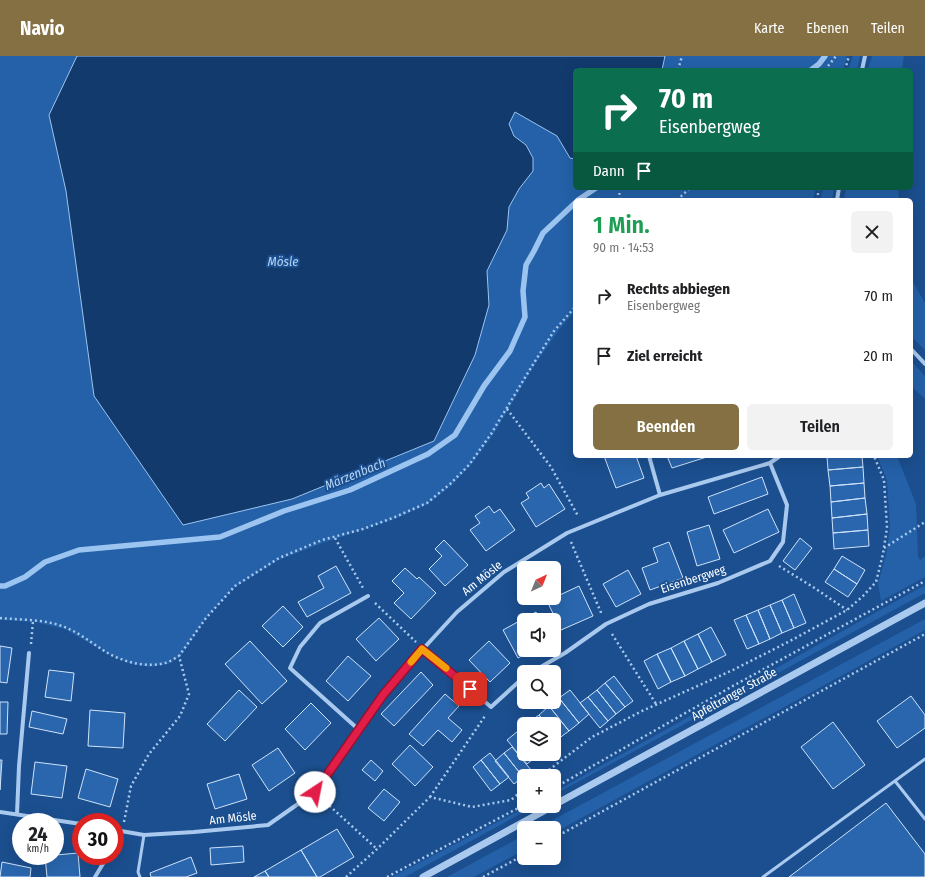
<!DOCTYPE html>
<html lang="de">
<head>
<meta charset="utf-8">
<style>
	body { margin:0; font-family:"Fira Sans Condensed",sans-serif; background:#f2f2f2; color:#202124; height:100vh; display:flex; flex-direction:column; font-size:15px; white-space:nowrap }
	* { box-sizing:border-box; margin:0 }
	p { font-size:13px; color:#757577 }
	.icon { flex:none; width:22px; height:22px; fill:none; stroke:currentColor; stroke-width:2; stroke-linecap:round; stroke-linejoin:round }
	.map { position:relative; flex:1; overflow:hidden }
	.side { position:absolute; left:573px; top:142px; width:340px; height:260px; display:flex; flex-direction:column; background:#fff; border-radius:6px; box-shadow:0 4px 16px #0002 }
	.side>* { flex:none }
	.banner { position:absolute; left:573px; top:12px; width:340px; height:122px; border-radius:6px; box-shadow:0 4px 16px #0002; background:#0b6e4f; color:#fff; overflow:hidden }
	.needle { width:26px; rotate:43deg }
	.fabs { position:absolute; left:517px; top:505px; display:grid; gap:8px }
	.fabs a { display:grid; place-items:center; width:44px; height:44px; border-radius:6px; background:#fff; box-shadow:0 4px 16px #0002; font-size:20px }
	.speed { position:absolute; left:12px; top:757px; display:flex; gap:8px; font-size:20px; font-weight:700; text-align:center }
	.speed>* { display:grid; place-content:center; width:52px; height:52px; border-radius:50%; background:#fff; box-shadow:0 4px 16px #0002; line-height:1 }
	.speed small { font-size:10px; font-weight:400 }
	.speed .limit { border:6px solid #d22; background:#fff; color:#111 }
	.pin { position:absolute; display:grid; place-items:center; width:34px; height:34px; color:#fff; margin:-17px; border-radius:8px; box-shadow:0 2px 6px #0006 }
	.me { position:absolute; width:44px; margin:-22px; rotate:34deg; stroke-linejoin:round; filter:drop-shadow(0 0 3px #0008) }
	.turn { display:flex; align-items:center; gap:14px; height:84px; padding:0 20px; font-size:18px }
	.turn .icon { width:52px; height:52px; stroke-width:2.5 }
	.turn b { display:block; font-size:28px; line-height:34px }
	.then { display:flex; align-items:center; height:38px; padding:0 20px; background:#0003; gap:8px; font-size:15px }
	.round { display:grid; place-items:center; flex:none; width:42px; height:42px; border-radius:6px; background:#f2f2f2 }
	.headline { display:flex; align-items:center; justify-content:space-between; height:68px; padding:0 20px }
	h1 { font-size:24px; font-weight:600; line-height:30px; color:#1e9e55 }
	.primary-button { display:flex; gap:8px; margin-top:auto; padding:8px 20px }
	.primary-button a { flex:1; height:46px; border-radius:6px; background:#847042; color:#fff; font-size:16px; font-weight:600; line-height:46px; text-align:center }
	.primary-button a+a { background:#f2f2f2; color:#202124 }
	ul { padding:0; list-style:none }
	li { display:flex; align-items:center; gap:12px; height:60px; padding:0 20px }
	li div { flex:1 }
	li b { display:block; font-size:15px }
	li em { font-style:normal }
	header { display:flex; align-items:center; gap:24px; box-sizing:border-box; height:56px; padding:0 20px; background:#847042; color:#fff }
	header strong { font-size:19px }
	nav { display:flex; gap:22px; margin-inline-start:auto; font-size:14px }
	.map>svg:first-child { display:block }
	.green { fill:#2461a8 }
	.water { fill:#123a6d; stroke:#9cc4f0 }
	.lines { fill:none; stroke-linecap:round; stroke-linejoin:round }
	.stream { stroke:#9cc4f0; stroke-width:5.5 }
	.building { fill:#2a66ad; stroke:#cfe3fa }
	.path { stroke:#a9c9ee; stroke-width:2.5; stroke-dasharray:2 3; stroke-linecap:butt }
	.service { stroke:#a9c9ee; stroke-width:3 }
	.minor { stroke:#a9c9ee; stroke-width:4 }
	.tertiary { stroke:#a9c9ee; stroke-width:7 }
	.route-casing { stroke:#92132f; stroke-width:10 }
	.route { stroke:#e11d48; stroke-width:7 }
	.slow { stroke:#f59e0b; stroke-width:7 }
	.labels { text-anchor:middle; dominant-baseline:central; stroke-width:4; stroke-linejoin:round; paint-order:stroke }
	.street-label { font-size:12px; fill:#fff; stroke:#1b4f8f }
	.water-label { font-size:13px; font-style:italic; fill:#b5d3f5; stroke:#1b4f8f }
</style>
</head>
<body>
<header>
<strong>Navio</strong>
<nav><a>Karte</a><a>Ebenen</a><a>Teilen</a></nav>
</header>
<div class="map">
<svg width="925" height="821" viewBox="0 0 925 821">
	<rect width="100%" height="100%" fill="#1b4f8f"/>
	<path class="green" d="M0 0H77L49 59 66 135 489 249 487 215 507 174 509 151 519 133 526 89 514 80 509 68 515 55 557 80 570 102 575 103V132H816L813 144H575V255L558 275 534 310 493 379 470 410 451 430 428 448 395 463 320 488 279 504 235 531 206 562 181 600 168 608 150 611 128 607 108 598 65 573 35 566 0 564Z
		M665 0H847L843 14H662Z
		M853 0H860L857 14H848Z
		M872 0H904L902 14H868Z
		M823 132H834L832 144H820Z
		M846 132H898L899 144H844Z
		M911 223 925 247V294L911 280Z
		M911 305 925 320V343L911 330Z
		M877 400H897L916 448 918 500 920 504 925 500V521L881 545 878 528 886 499 890 472 887 424Z
		M925 529V537L554 739V736Z
		M925 563V574L554 777V772H538Z
		M528 750H535L405 821H392Z
		M524 779V794L474 821H447Z"/>
	<path class="water" d="M77 0H665L662 14H575V103L570 102 557 80 515 56 509 68 514 80 526 89 533 102V115L519 133 509 151 507 174 487 215 489 249 475 299 434 385 292 443 183 469 94 340 66 135 49 59Z"/>
	<g class="lines">
		<path class="stream" d="M811 14 819 8 825 0
			M578 144 596 132
			M0 530H5L25 521 45 506 79 494 220 481 284 455 350 434 428 398 455 379 484 330 510 295 525 261 523 235 526 209 534 195 543 177 575 147"/>
	</g>
	<path class="building" d="M604 400H636L644 422 616 432Z
		M667 400H710L672 412Z
		M827 400H862L863 411 828 414Z
		M863 411 864 427 830 430 828 414Z
		M762 421 768 438 714 458 708 441Z
		M541 427 544 432 549 428 565 453 536 471 521 447 529 442 526 437Z
		M864 427 865 442 831 446 830 430Z
		M865 442 867 458 832 462 831 446Z
		M489 450 494 457 500 453 515 474 486 495 470 474 480 467 475 460Z
		M768 453 779 476 734 497 723 474Z
		M867 458 868 474 833 477 832 462Z
		M709 469 720 503 697 510 687 476Z
		M868 474 869 490 834 493 833 477Z
		M800 482 812 492 795 514 783 505Z
		M444 484 468 509 445 530 429 513 442 500 435 493Z
		M669 486 683 522 650 534 642 512 658 506 653 492Z
		M842 500 865 514 857 528 834 513Z
		M336 510 351 537 307 561 298 546 324 532 318 520Z
		M405 512 417 523 419 521 436 537 411 563 394 547 404 537 392 525Z
		M834 513 857 528 848 541 825 526Z
		M628 514 641 538 616 551 603 528Z
		M579 530 593 560 561 574 547 545Z
		M794 538 806 567 794 572 782 544Z
		M782 544 794 572 782 577 770 549Z
		M770 549 782 577 770 583 758 554Z
		M283 550 303 571 283 591 262 570Z
		M758 554 770 583 759 588 746 559Z
		M536 556 540 564H524V594H533L518 602 503 574Z
		M746 559 759 588 747 593 734 564Z
		M379 562 399 583 376 605 356 583Z
		M711 571 726 599 712 606 698 578Z
		M698 578 712 606 698 613 684 585Z
		M250 585 287 625 262 648 225 608Z
		M489 585 510 607 490 626 469 604Z
		M684 585 698 613 685 620 671 592Z
		M0 590 12 592 7 627 0 626Z
		M671 592 685 620 671 626 657 598Z
		M657 598 671 626 658 633 644 605Z
		M348 600 371 620 348 645 326 625Z
		M49 614 74 617 71 645 45 641Z
		M421 616 433 629 394 670 381 658Z
		M614 620 633 645 625 651 605 627Z
		M605 627 625 651 616 658 597 634Z
		M239 634 257 651 225 685 207 668Z
		M570 634 589 658 579 667 559 642Z
		M597 634 616 658 608 665 588 641Z
		M445 638 459 650 448 662 462 674 452 686 438 674 423 690 409 678Z
		M911 640 925 659V672L897 692 877 665Z
		M588 641 608 665 600 672 580 647Z
		M559 642 579 667 569 675 549 650Z
		M0 646H8L7 678H0Z
		M311 647 331 667 305 694 285 673Z
		M549 650 569 675 558 683 554 678V668H546L539 659Z
		M90 654 125 657 123 692 88 690Z
		M32 655 67 663 63 678 29 671Z
		M539 659 546 668H529L528 667Z
		M833 666 865 709 833 733 801 691Z
		M524 670V683L518 675Z
		M518 675 524 683V698H536L537 700 527 708 507 684Z
		M410 689 433 711 415 730 392 708Z
		M512 691 531 714 523 721 504 697Z
		M278 692 295 717 269 735 252 709Z
		M490 697 509 721 500 728 481 704Z
		M504 697 523 721 514 728 495 705Z
		M0 704H2L0 734Z
		M371 704 383 715 375 725 362 714Z
		M481 704 500 728 491 735 473 711Z
		M35 706 67 710 62 742 31 738Z
		M86 713 118 723 110 751 78 742Z
		M239 718 247 743 215 753 207 728Z
		M384 733 400 746 384 765 368 752Z
		M886 747 925 798V821H789Z
		M337 773 354 801 320 821H317L301 794Z
		M243 790 244 806 211 809 210 792Z
		M301 794 317 821H269L265 815Z
		M78 797 80 821H47L45 800Z
		M191 801 197 817 186 821H151L150 817Z
		M2 806 31 812 30 821H0Z
		M265 815 269 821H254Z"/>
	<g class="lines">
		<path class="path" d="M678 14 682 0
			M825 14 836 0
			M845 14 849 0
			M619 132 620 144
			M677 144 690 132
			M817 144 819 132
			M507 353 551 411 578 460
			M335 482 363 532
			M571 486 602 559
			M884 492 925 466
			M779 510 813 531 847 554
			M375 547 416 586
			M0 562C22 564 46 563 67 572 81 578 93 588 106 596 123 606 146 612 165 607 170 606 175 602 179 600
			M612 578 656 648
			M31 588 33 565
			M541 720 592 681 642 655 733 614 790 585 847 554 863 540 876 526 883 498 887 472 884 424 874 400
			M554 732 731 631 925 525
			M430 741 485 660
			M322 743 377 793
			M124 766 131 730 149 698 180 660 189 638 179 600 206 562 235 530 279 502 322 484 363 473 395 461 427 447 450 428 469 409 491 378 532 310 554 275 575 251
			M554 782 925 578
			M346 821 377 793 430 741 472 751 511 744 524 733
			M387 821 524 749
			M483 821 524 799"/>
		<path class="service" d="M895 725 925 763
			M140 821 138 816 144 779
			M763 821 925 703"/>
		<path class="minor" d="M862 14 865 0
			M837 144 839 132
			M911 293 925 308
			M649 400 660 439
			M423 593 491 651 524 621
			M532 616 565 597 606 568 649 548 718 527 770 505 783 486 787 449 770 407
			M358 673 290 612 300 591 320 567 368 540
			M0 756 81 768
			M17 758 19 710 29 597
			M115 774 144 779 194 776 268 769 315 736 383 639 423 593 457 556 504 516 567 477 660 439 770 407 780 400
			M95 821 104 806 106 800"/>
		<path class="tertiary" d="M554 749 925 547
			M423 821 553 750"/>
	</g>
	<g class="lines">
		<defs>
			<path id="route" d="M315 736 383 639 422 593 470 633"/>
		</defs>
		<use href="#route" class="route-casing"/>
		<use href="#route" class="route"/>
		<path class="slow" d="M411 606 422 593 446 612"/>
	</g>
	<g class="labels">
		<g class="street-label">
			<text transform="translate(482 522) rotate(-39)">Am Mösle</text>
			<text transform="translate(693 523) rotate(-18)">Eisenbergweg</text>
			<text transform="translate(734 638) rotate(-29)">Apfeltranger Straße</text>
			<text transform="translate(233 762) rotate(-6)">Am Mösle</text>
		</g>
		<g class="water-label">
			<text x="283" y="205">Mösle</text>
			<text transform="translate(355 418) rotate(-22)">Märzenbach</text>
		</g>
	</g>
</svg>
<div class="fabs">
<a><svg class="needle" viewBox="-14 -14 28 28"><path d="M0-13l5 13h-10z" fill="#e53935"/><path d="M0 13l5-13h-10z" fill="#757577"/></svg></a>
<a><svg class="icon" aria-label="sound" viewBox="0 0 24 24"><path d="M4 9h4l5-4v14l-5-4H4zM17 9q2 3 0 6"/></svg></a>
<a><svg class="icon" aria-label="search" viewBox="0 0 24 24"><circle cx="10" cy="10" r="6"/><path d="M15 15l6 6"/></svg></a>
<a><svg class="icon" aria-label="layers" viewBox="0 0 24 24"><path d="M12 4l9 5-9 5-9-5zM3 14l9 5 9-5"/></svg></a>
<a>+</a>
<a>−</a>
</div>
<div class="speed"><div>24<small>km/h</small></div><div class="limit">30</div></div>
<div class="pin" style="left:470px;top:633px;background:#d93025"><svg class="icon" aria-label="arrive" viewBox="0 0 24 24"><path d="M6 21V4h12l-3 4 3 4H6"/></svg></div>
<svg class="me" style="left:315px;top:736px" viewBox="-20 -20 40 40"><circle r="19" fill="#fff"/><path d="M0-13L10 11 0 6-10 11z" fill="#e11d48"/></svg>
<div class="banner">
<div class="turn"><svg class="icon" aria-label="right" viewBox="0 0 24 24"><path d="M7 20v-9h11M14 6l5 5-5 5"/></svg><div><b>70 m</b>Eisenbergweg</div></div>
<div class="then">Dann<svg class="icon" aria-label="arrive" viewBox="0 0 24 24"><path d="M6 21V4h12l-3 4 3 4H6"/></svg></div>
</div>
<section class="side">
<div class="headline"><div><h1>1 Min.</h1><p>90 m · 14:53</p></div><a class="round"><svg class="icon" aria-label="close" viewBox="0 0 24 24"><path d="M6 6l12 12M18 6L6 18"/></svg></a></div>
<ul>
<li><svg class="icon" aria-label="right" viewBox="0 0 24 24"><path d="M7 20v-9h11M14 6l5 5-5 5"/></svg><div><b>Rechts abbiegen</b><p>Eisenbergweg</p></div><em>70 m</em></li>
<li><svg class="icon" aria-label="arrive" viewBox="0 0 24 24"><path d="M6 21V4h12l-3 4 3 4H6"/></svg><div><b>Ziel erreicht</b></div><em>20 m</em></li>
</ul>
<div class="primary-button"><a>Beenden</a><a>Teilen</a></div>
</section>
</div>
</body>
</html>
